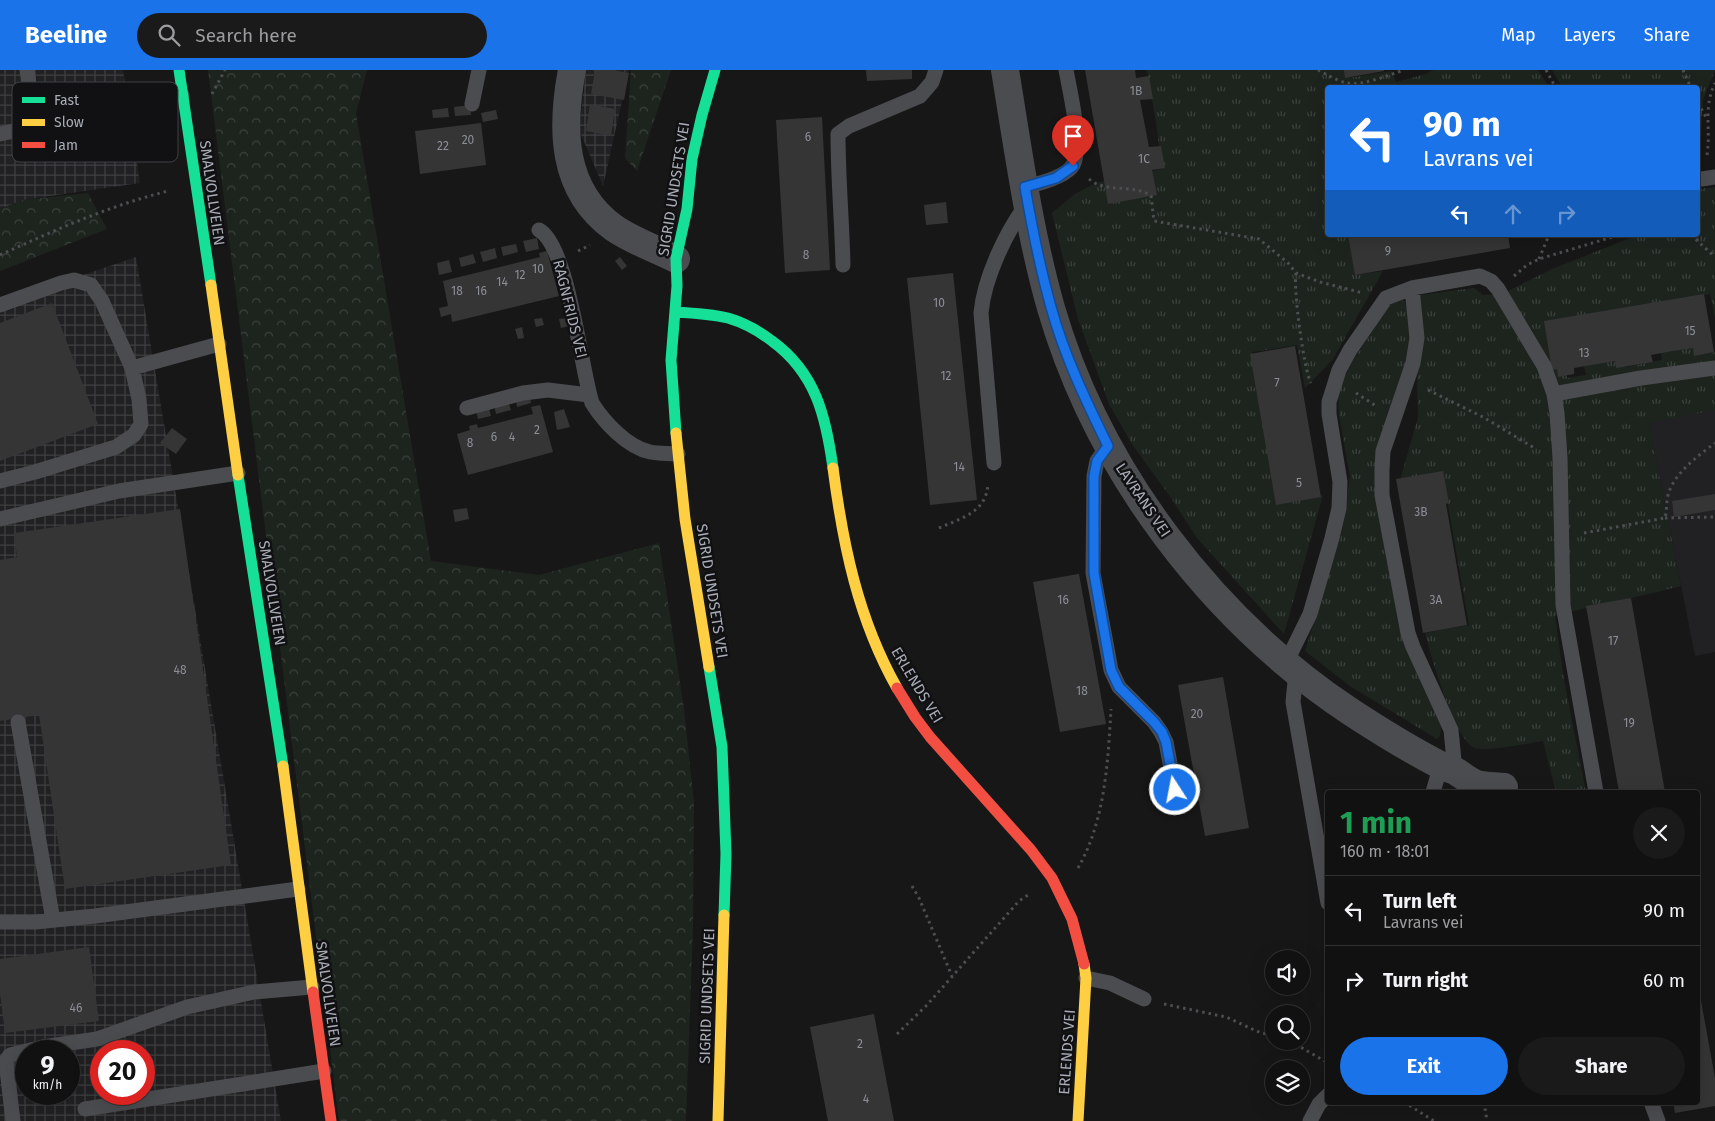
<!DOCTYPE html>
<html lang="en">
<head>
<meta charset="utf-8">
<style>
	body { margin:0; font-family:"Fira Sans",sans-serif; background:#1a1a1a; color:#f1f3f6; height:100vh; display:flex; flex-direction:column; font-size:19px; white-space:nowrap }
	* { box-sizing:border-box; margin:0 }
	p { font-size:16px; color:#9c9d9f }
	.icon { flex:none; width:28px; height:28px; fill:none; stroke:currentColor; stroke-width:2; stroke-linecap:round; stroke-linejoin:round }
	.map { position:relative; flex:1; overflow:hidden }
	.drawer { position:absolute; left:1325px; top:720px; width:375px; height:315px; display:flex; flex-direction:column; background:#111; border-radius:5px; box-shadow:0 5px 20px #0002,0 0 0 1px #303131 }
	.drawer>* { flex:none }
	.guide { position:absolute; left:1325px; top:15px; width:375px; height:152px; border-radius:5px; box-shadow:0 5px 20px #0002,0 0 0 1px #303131; background:#1a73e8; color:#fff; overflow:hidden }
	.fabs { position:absolute; left:1265px; top:880px; display:grid; gap:10px }
	.fabs a { display:grid; place-items:center; width:45px; height:45px; border-radius:50%; background:#111; box-shadow:0 5px 20px #0002,0 0 0 1px #303131; font-size:25px }
	.speed { position:absolute; left:15px; top:970px; display:flex; gap:10px; font-size:25px; font-weight:700; text-align:center }
	.speed>* { display:grid; place-content:center; width:65px; height:65px; border-radius:50%; background:#111; box-shadow:0 5px 20px #0002,0 0 0 1px #303131; line-height:1 }
	.speed small { font-size:12px; font-weight:400 }
	.speed .limit { border:8px solid #d22; background:#fff; color:#111 }
	.pin { position:absolute; display:grid; place-items:center; width:42px; height:42px; color:#fff; margin:-51px -21px; border-radius:50% 50% 50% 0; rotate:-45deg; box-shadow:0 0 5px #0007 }
	.pin .icon { rotate:45deg }
	.me { position:absolute; width:55px; margin:-28px; rotate:349deg; stroke-linejoin:round; filter:drop-shadow(0 0 4px #0008) }
	.turn { display:flex; align-items:center; gap:18px; height:105px; padding:0 15px; font-size:22px }
	.turn .icon { width:65px; height:65px; stroke-width:2.5 }
	.turn b { display:block; font-size:35px; line-height:42px }
	.lanes { display:flex; align-items:center; height:48px; padding:0 15px; background:#0003; justify-content:center; gap:25px; direction:ltr }
	.lanes .off { opacity:.35 }
	.round { display:grid; place-items:center; flex:none; width:52px; height:52px; border-radius:26px; background:#1a1a1a }
	.headline { display:flex; align-items:center; justify-content:space-between; height:85px; padding:0 15px }
	h1 { font-size:30px; font-weight:700; line-height:38px; color:#1e9e55 }
	.primary-button { display:flex; gap:10px; margin-top:auto; padding:10px 15px }
	.primary-button a { flex:1; height:58px; border-radius:30px; background:#1a73e8; color:#fff; font-size:20px; font-weight:700; line-height:58px; text-align:center }
	.primary-button a+a { background:#1a1a1a; color:#f1f3f6 }
	ul { padding:0; list-style:none }
	li { display:flex; align-items:center; gap:15px; height:70px; padding:0 15px; border-top:1px solid #303131 }
	li div { flex:1 }
	li b { display:block; font-size:19px }
	li em { font-style:normal }
	header { display:flex; align-items:center; gap:30px; box-sizing:border-box; height:70px; padding:0 25px; background:#1a73e8; color:#fff }
	header strong { font-size:24px }
	nav { display:flex; gap:28px; margin-inline-start:auto; font-size:18px }
	.search { width:350px; height:45px; background:#1a1a1a; display:flex; align-items:center; gap:12px; box-sizing:border-box; padding:0 18px; border-radius:28px; color:#9c9d9f; font-size:19px }
	.map>svg:first-child { display:block }
	.built { fill:#212123 }
	.industrial { fill:url(#industrial-grid); fill-rule:evenodd }
	.grass { fill:url(#grass-tufts) }
	.forest { fill:url(#forest-crowns) }
	.building { fill:#353536 }
	.lines { fill:none; stroke-linecap:round; stroke-linejoin:round }
	.path { stroke:#4d4e51; stroke-width:3; stroke-dasharray:2.5 4; stroke-linecap:butt }
	.lane { stroke:#4b4c50; stroke-width:15 }
	.street { stroke:#4b4c50; stroke-width:28 }
	.fast { stroke:#16e098; stroke-width:11 }
	.slow { stroke:#ffcf43; stroke-width:11 }
	.jam { stroke:#f24e42; stroke-width:11 }
	.route-casing { stroke:#114b97; stroke-width:12 }
	.route { stroke:#1a73e8; stroke-width:9 }
	.labels { text-anchor:middle; dominant-baseline:central; stroke-width:5; stroke-linejoin:round; paint-order:stroke }
	.number-label { font-size:12px; fill:#8c8f97 }
	.street-label { font-size:15px; fill:#a9adb7; stroke:#111113 }
	.key { fill:#111113; stroke:#3f4044; stroke-width:1 }
	.key-label { font-size:14px; fill:#a9adb7 }
</style>
</head>
<body>
<header>
<strong>Beeline</strong>
<div class="search"><svg class="icon" aria-label="search" viewBox="0 0 24 24"><circle cx="10" cy="10" r="6"/><path d="M15 15l6 6"/></svg>Search here</div>
<nav><a>Map</a><a>Layers</a><a>Share</a></nav>
</header>
<div class="map">
<svg width="1715" height="1051" viewBox="0 0 1715 1051">
	<defs>
		<pattern id="industrial-grid" width="8" height="8" patternUnits="userSpaceOnUse" patternTransform="scale(1.25)"><rect width="8" height="8" fill="#212123"/><path d="M0 4h8M4 0v8" fill="none" stroke="#3e3f41"/></pattern>
		<pattern id="grass-tufts" width="24" height="20" patternUnits="userSpaceOnUse" patternTransform="scale(1.25)"><rect width="24" height="20" fill="#1d241e"/><path d="M3 7l-1-3M5 7V3M7 7l1-3M15 17l-1-3M17 17v-4M19 17l1-3" fill="none" stroke="#3b413c"/></pattern>
		<pattern id="forest-crowns" width="20" height="18" patternUnits="userSpaceOnUse" patternTransform="scale(1.25)"><rect width="20" height="18" fill="#1d241e"/><path d="M2 6a3 3 0 1 1 6 0M12 15a3 3 0 1 1 6 0" fill="none" stroke="#3b413c"/></pattern>
	</defs>
	<rect width="100%" height="100%" fill="#171717"/>
	<path class="built" d="M1715 339V582L1695 586 1649 353Z"/>
	<path class="industrial" d="M0 0H123L140 113 23 130 0 139Z
		M586 0H629L603 116 579 60Z
		M136 187 281 1051H0V233ZM26 981H69V1024H26ZM101 981H144V1024H101Z"/>
	<path class="grass" d="M1147 0H1347L1349 8 1391 1 1396 12 1426 4 1434 0H1538L1549 17 1328 18V165H1349L1356 205 1383 201 1333 289 1305 318 1297 275 1252 282 1277 433 1323 425 1284 564 1197 468 1171 428 1132 374 1109 334 1078 249 1052 143 1075 124 1096 113 1162 99 1156 52Z
		M1552 0H1715L1703 30 1699 102H1698V18L1562 17Z
		M1715 117V249L1710 224 1557 251 1567 308 1586 305 1584 296 1624 289 1626 297 1662 290 1661 283 1699 276 1701 284 1715 282V340L1649 353 1681 516C1639 527 1597 534 1555 546L1564 610 1586 722H1556L1543 671C1528 673 1487 682 1475 678 1454 670 1431 585 1425 563L1469 555 1443 406 1399 414 1418 347 1417 308 1421 271 1420 225 1474 218 1483 225 1502 224 1552 199 1638 165H1698V123L1700 119Z
		M1403 228 1410 240V282L1377 428 1441 657 1440 666 1437 669 1350 616 1305 581 1342 462 1350 406 1339 345 1338 320 1349 297 1385 241 1392 233Z"/>
	<path class="forest" d="M208 0H367L356 43 431 491 539 505 659 473 684 639 694 733 693 857 686 1051H339Z
		M631 0H671L637 101 625 88Z
		M88 123 107 159 0 201V139L23 130Z"/>
	<path class="building" d="M595 0H613L629 3 624 30 591 24Z
		M866 0H912V9L867 11Z
		M1085 0H1135L1136 8 1149 6 1153 29 1140 30 1149 77 1161 76 1165 98 1152 100 1157 125 1108 134Z
		M1344 0H1384V1L1345 8Z
		M590 34 615 39 611 66 586 61Z
		M470 35 471 45 455 46 454 37Z
		M448 38 449 47 433 48 432 40Z
		M496 40 498 49 483 52 481 43Z
		M822 47 830 200 785 203 776 50Z
		M481 53 486 95 420 104 415 61Z
		M946 132 948 153 926 155 924 135Z
		M1348 165H1508L1510 178 1355 205Z
		M537 168 539 179 526 182 523 171Z
		M516 174 518 182 503 186 501 177Z
		M495 178 497 188 483 192 480 182Z
		M547 181 559 226 452 252 451 244 441 247 439 238 448 236 443 211 540 187 539 183Z
		M473 184 476 193 461 197 459 188Z
		M620 187 627 196 622 200 615 191Z
		M449 190 452 202 439 205 437 193Z
		M953 203 977 430 930 435 907 208Z
		M1704 224 1714 282 1694 286 1693 278 1673 281 1651 285 1653 292 1616 298 1615 291 1574 298V304L1558 307 1557 299 1552 300 1544 251Z
		M52 233 98 354 0 391V253Z
		M542 248 544 255 536 257 534 249Z
		M567 248 569 256 561 258 559 249Z
		M522 257 524 268 518 269 515 259Z
		M1295 276 1321 427 1276 435 1250 284Z
		M530 327 531 333 517 337 516 330Z
		M508 331 511 340 496 344 494 334Z
		M540 335 553 382 468 405 457 364 470 360 469 356 477 354 478 358 533 344 531 337Z
		M489 338 491 346 478 349 476 341Z
		M564 339 570 357 557 360 554 342Z
		M172 358 187 369 176 384 160 373Z
		M1443 401 1449 433 1446 434 1467 555 1423 563 1396 409Z
		M1715 424V440L1674 447 1672 431Z
		M467 438 469 449 455 452 453 440Z
		M180 439 231 795 65 819 39 645 0 651V490L17 487 14 463Z
		M1078 504H1079L1106 654 1060 662 1033 512Z
		M1631 528 1665 722H1619L1586 536Z
		M1223 607 1249 758 1205 766 1178 615Z
		M89 877 99 951 5 963 0 923V889Z
		M1698 914 1715 1008V1036L1675 1043 1673 1032H1698Z
		M874 944 894 1051H828L810 957Z"/>
	<g class="lines">
		<path class="path" d="M1318 0C1326 4 1337 11 1347 13 1363 16 1389 5 1404 0
			M1546 0 1556 18
			M1683 0 1691 18
			M212 24 225 0
			M1698 33 1707 49
			M1707 85C1711 59 1703 38 1715 13
			M1089 109C1106 124 1133 113 1151 126L1154 151 1259 169 1288 193 1296 203 1320 212 1363 223
			M1691 165 1715 187
			M578 181 590 175
			M0 185C55 160 109 136 168 121
			M1539 189 1549 165
			M1296 203C1293 219 1304 300 1311 313
			M1514 206 1527 195 1539 189 1619 165
			M1428 320 1483 347 1536 379
			M1356 323 1376 336
			M1665 448 1715 447
			M939 458C962 448 987 442 988 413
			M1584 463 1665 448C1667 441 1666 433 1668 425 1674 403 1698 386 1715 373
			M1078 798C1105 751 1108 692 1111 639
			M912 816 919 828 952 906
			M1164 934 1226 947 1261 963 1274 965
			M897 964 926 936 1019 831 1028 825
			M1290 971 1328 993
			M1404 1032 1434 1051
			M1484 1032 1487 1051"/>
		<path class="lane" d="M27 0 35 56
			M472 34 479 0
			M0 64 182 25
			M1702 109 1715 107
			M1025 117C1038 114 1066 107 1073 95 1083 76 1070 22 1066 0
			M539 160C568 175 581 299 592 333 604 352 627 377 650 382 659 384 669 383 678 384
			M843 195C842 151 838 108 838 64L849 56 920 26 932 12 936 0
			M1412 218 1417 268 1413 293 1383 381 1382 400V425L1408 563 1413 577 1451 660 1455 701
			M0 235 61 213 74 210 91 215 102 231 132 298 139 329 141 354 134 365 116 377 35 402 0 411
			M132 298 219 274
			M1554 324 1641 308 1715 298
			M467 338 523 323 548 320 589 325
			M1108 376 1097 391 1094 406 1093 503 1111 600 1119 617 1154 652 1161 662 1166 672 1178 735
			M994 393 981 243C984 208 1006 162 1027 134
			M0 449 119 421 238 403
			M1286 593 1310 544 1332 468 1339 438 1340 412 1329 344V332L1339 300 1350 280 1386 228 1412 218 1480 206 1491 211 1498 219 1544 296 1554 324 1557 343 1560 388 1563 535 1596 722
			M1296 601 1293 632 1328 833
			M18 652 53 850
			M1433 722 1441 695
			M0 852H35L95 846 298 819
			M1086 908 1110 913 1144 929
			M1651 1032 1658 1051
			M85 1039 324 1001
			M13 1051 6 991 10 985 43 977 97 969 187 937 254 922 312 917
			M1310 1051 1319 1034 1328 1025"/>
		<path class="street" d="M572 0C561 58 561 120 614 158 633 171 656 179 676 189
			M1005 0C1018 79 1029 161 1051 238 1098 400 1211 549 1351 642 1380 661 1409 679 1440 695 1445 697 1451 699 1457 702 1463 706 1470 712 1477 714 1485 716 1496 716 1504 717"/>
		<path class="fast" d="M179 0 211 215
			M675 242C693 243 711 244 728 248 745 253 759 261 772 271 816 303 826 347 833 398
			M676 363 671 290 677 216 676 189 687 139 692 89 702 45 715 0
			M238 405 283 696
			M709 597 722 677 726 784 724 845"/>
		<path class="slow" d="M211 215 238 405
			M676 363 685 449 709 597
			M833 398C843 475 858 549 897 618
			M283 696 313 922
			M718 1051 724 845
			M1078 1051 1086 908 1084 894"/>
		<path class="jam" d="M897 618 915 647 930 667 1031 780 1052 808 1072 849 1084 894
			M313 922 331 1051"/>
	</g>
	<g class="lines">
		<defs>
			<path id="route" d="M1073 96 1056 108 1025 117C1032 157 1040 198 1051 237 1064 285 1086 331 1108 376L1097 391 1094 406V503L1111 600 1119 617 1154 652 1162 662 1166 672 1175 720"/>
		</defs>
		<use href="#route" class="route-casing"/>
		<use href="#route" class="route"/>
	</g>
	<g class="labels">
		<g class="number-label">
			<text x="1136" y="21">1B</text>
			<text x="808" y="67">6</text>
			<text x="468" y="70">20</text>
			<text x="443" y="76">22</text>
			<text x="1144" y="89">1C</text>
			<text x="1388" y="181">9</text>
			<text x="806" y="185">8</text>
			<text x="538" y="199">10</text>
			<text x="520" y="205">12</text>
			<text x="502" y="212">14</text>
			<text x="457" y="221">18</text>
			<text x="481" y="221">16</text>
			<text x="939" y="233">10</text>
			<text x="1690" y="261">15</text>
			<text x="1584" y="283">13</text>
			<text x="946" y="306">12</text>
			<text x="1277" y="313">7</text>
			<text x="537" y="360">2</text>
			<text x="494" y="367">6</text>
			<text x="512" y="367">4</text>
			<text x="470" y="373">8</text>
			<text x="959" y="397">14</text>
			<text x="1299" y="413">5</text>
			<text x="1421" y="442">3B</text>
			<text x="1063" y="530">16</text>
			<text x="1436" y="530">3A</text>
			<text x="1613" y="571">17</text>
			<text x="180" y="600">48</text>
			<text x="1082" y="621">18</text>
			<text x="1197" y="644">20</text>
			<text x="1629" y="653">19</text>
			<text x="76" y="938">46</text>
			<text x="860" y="974">2</text>
			<text x="866" y="1029">4</text>
		</g>
		<g class="street-label">
			<text transform="translate(674 119) rotate(-81)">SIGRID UNDSETS VEI</text>
			<text transform="translate(212 123) rotate(82)">SMALVOLLVEIEN</text>
			<text transform="translate(570 239) rotate(76)">RAGNFRIDS VEI</text>
			<text transform="translate(1143 430) rotate(56)">LAVRANS VEI</text>
			<text transform="translate(712 521) rotate(81)">SIGRID UNDSETS VEI</text>
			<text transform="translate(272 523) rotate(81)">SMALVOLLVEIEN</text>
			<text transform="translate(917 615) rotate(59)">ERLENDS VEI</text>
			<text transform="translate(328 924) rotate(82)">SMALVOLLVEIEN</text>
			<text transform="translate(707 926) rotate(-88)">SIGRID UNDSETS VEI</text>
			<text transform="translate(1067 982) rotate(-86)">ERLENDS VEI</text>
		</g>
	</g>
	<rect x="12" y="12" width="166" height="80" rx="8" class="key"/>
	<rect x="22" y="27" width="23" height="6" fill="#16e098"/>
	<rect x="22" y="49" width="23" height="7" fill="#ffcf43"/>
	<rect x="22" y="72" width="23" height="6" fill="#f24e42"/>
	<g class="key-label">
		<text x="54" y="35">Fast</text>
		<text x="54" y="57">Slow</text>
		<text x="54" y="80">Jam</text>
	</g>
</svg>
<div class="fabs">
<a><svg class="icon" aria-label="sound" viewBox="0 0 24 24"><path d="M4 9h4l5-4v14l-5-4H4zM17 9q2 3 0 6"/></svg></a>
<a><svg class="icon" aria-label="search" viewBox="0 0 24 24"><circle cx="10" cy="10" r="6"/><path d="M15 15l6 6"/></svg></a>
<a><svg class="icon" aria-label="layers" viewBox="0 0 24 24"><path d="M12 4l9 5-9 5-9-5zM3 14l9 5 9-5"/></svg></a>
</div>
<div class="speed"><div>9<small>km/h</small></div><div class="limit">20</div></div>
<div class="pin" style="left:1073px;top:96px;background:#d93025"><svg class="icon" aria-label="arrive" viewBox="0 0 24 24"><path d="M6 21V4h12l-3 4 3 4H6"/></svg></div>
<svg class="me" style="left:1175px;top:720px" viewBox="-20 -20 40 40"><circle r="17" fill="#1a73e8" stroke="#fff" stroke-width="3"/><path d="M0-11L8 9 0 5-8 9z" fill="#fff"/></svg>
<div class="guide">
<div class="turn"><svg class="icon" aria-label="left" viewBox="0 0 24 24"><path d="M17 20v-9H6M10 6l-5 5 5 5"/></svg><div><b>90 m</b>Lavrans vei</div></div>
<div class="lanes"><svg class="icon" aria-label="left" viewBox="0 0 24 24"><path d="M17 20v-9H6M10 6l-5 5 5 5"/></svg><svg class="icon off" aria-label="ahead" viewBox="0 0 24 24"><path d="M12 20V5M6 11l6-6 6 6"/></svg><svg class="icon off" aria-label="right" viewBox="0 0 24 24"><path d="M7 20v-9h11M14 6l5 5-5 5"/></svg></div>
</div>
<section class="drawer">
<div class="headline"><div><h1>1 min</h1><p>160 m · 18:01</p></div><a class="round"><svg class="icon" aria-label="close" viewBox="0 0 24 24"><path d="M6 6l12 12M18 6L6 18"/></svg></a></div>
<ul>
<li><svg class="icon" aria-label="left" viewBox="0 0 24 24"><path d="M17 20v-9H6M10 6l-5 5 5 5"/></svg><div><b>Turn left</b><p>Lavrans vei</p></div><em>90 m</em></li>
<li><svg class="icon" aria-label="right" viewBox="0 0 24 24"><path d="M7 20v-9h11M14 6l5 5-5 5"/></svg><div><b>Turn right</b></div><em>60 m</em></li>
</ul>
<div class="primary-button"><a>Exit</a><a>Share</a></div>
</section>
</div>
</body>
</html>
